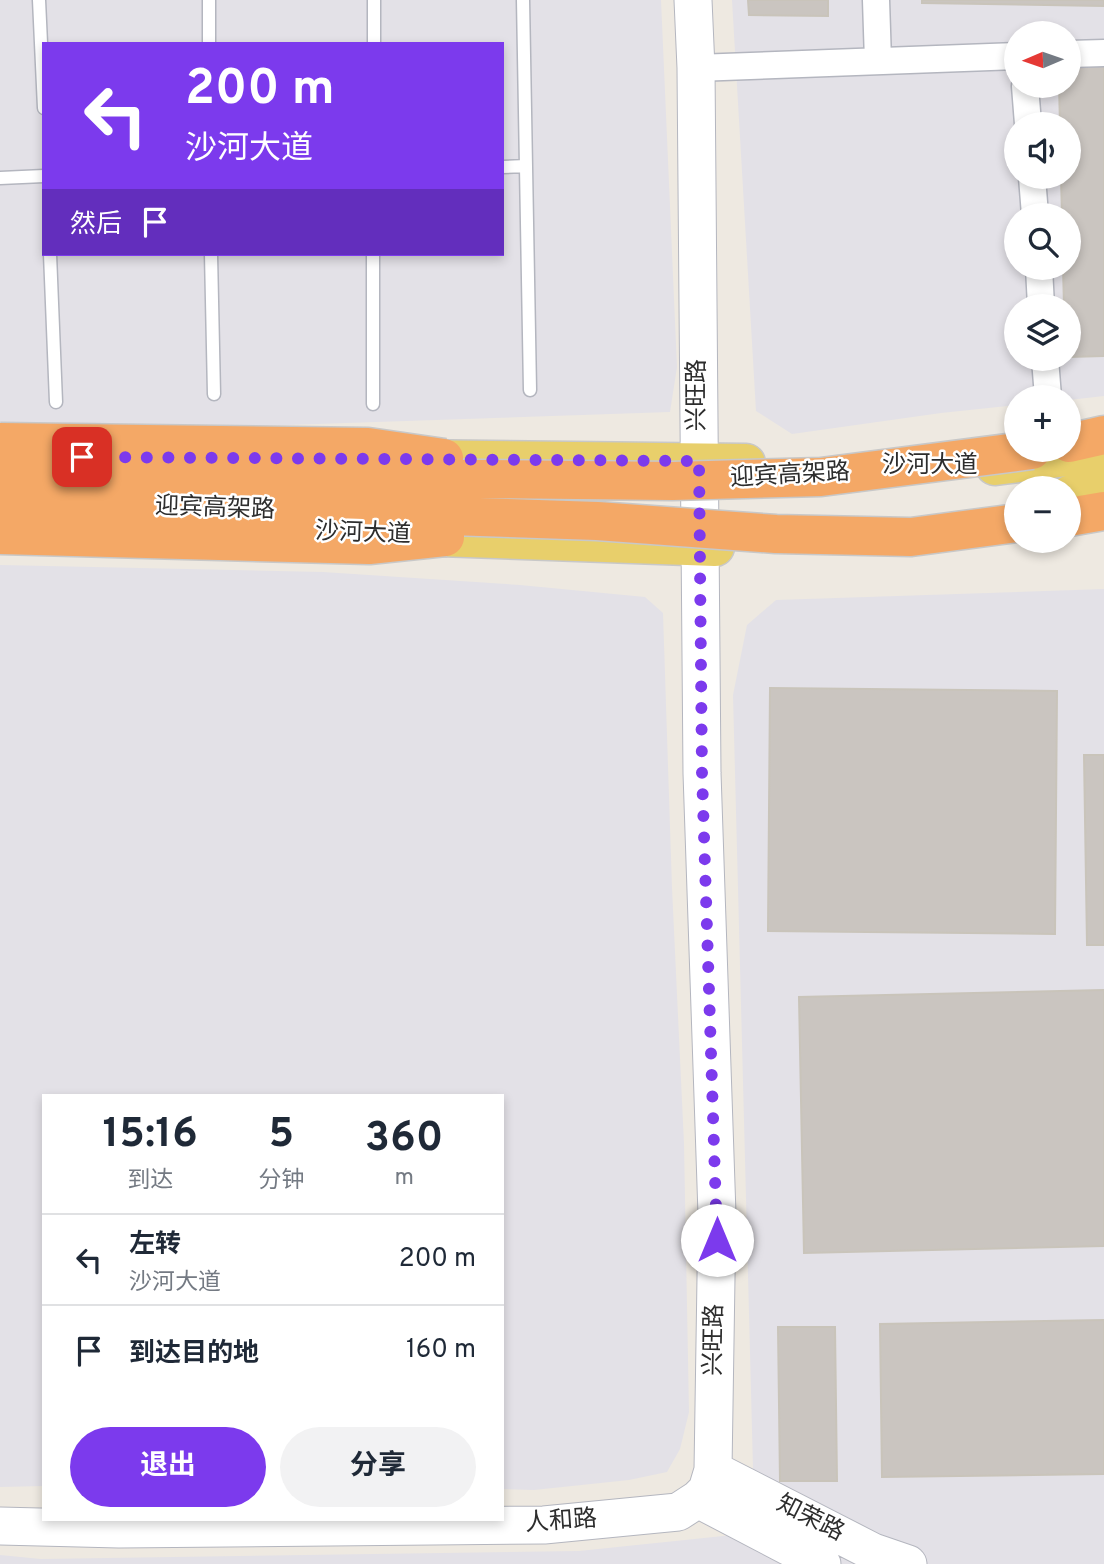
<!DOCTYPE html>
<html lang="zh">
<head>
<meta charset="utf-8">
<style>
	body { margin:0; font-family:Overpass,"Noto Sans SC",sans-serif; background:#f2f2f3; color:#1f2937; height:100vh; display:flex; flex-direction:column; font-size:26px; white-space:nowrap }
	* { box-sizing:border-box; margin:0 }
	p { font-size:23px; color:#747a83 }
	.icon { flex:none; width:38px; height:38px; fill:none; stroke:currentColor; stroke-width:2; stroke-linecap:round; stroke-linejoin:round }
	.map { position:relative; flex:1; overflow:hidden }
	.details { position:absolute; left:42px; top:1094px; width:462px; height:427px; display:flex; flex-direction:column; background:#fff; border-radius:0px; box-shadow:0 4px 10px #0003 }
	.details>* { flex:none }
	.banner { position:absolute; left:42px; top:42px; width:462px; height:214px; border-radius:0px; box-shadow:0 4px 10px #0003; background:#7c3aed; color:#fff; overflow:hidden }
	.needle { width:46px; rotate:268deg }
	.fabs { position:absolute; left:1004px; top:21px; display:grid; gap:14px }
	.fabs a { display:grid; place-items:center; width:77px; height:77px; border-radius:50%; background:#fff; box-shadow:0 4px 10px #0003; font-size:35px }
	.pin { position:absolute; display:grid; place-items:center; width:60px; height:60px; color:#fff; margin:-30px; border-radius:14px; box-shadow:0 4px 10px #0006 }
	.me { position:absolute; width:77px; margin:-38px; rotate:0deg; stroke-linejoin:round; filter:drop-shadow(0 0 5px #0008) }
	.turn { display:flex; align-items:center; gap:24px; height:147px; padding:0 28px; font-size:32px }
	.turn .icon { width:91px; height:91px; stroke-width:2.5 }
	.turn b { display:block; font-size:49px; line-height:60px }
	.then { display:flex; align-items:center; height:66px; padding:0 28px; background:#0003; gap:14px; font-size:26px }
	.eta { display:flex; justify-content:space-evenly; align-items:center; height:119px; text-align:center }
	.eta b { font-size:42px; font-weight:700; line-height:49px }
	.cta { display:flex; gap:14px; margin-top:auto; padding:14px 28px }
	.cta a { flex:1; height:80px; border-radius:42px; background:#7c3aed; color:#fff; font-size:28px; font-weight:700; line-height:80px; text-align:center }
	.cta a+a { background:#f2f2f3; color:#1f2937 }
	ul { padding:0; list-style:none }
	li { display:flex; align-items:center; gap:21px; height:91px; padding:0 28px; border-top:2px solid #e0e1e3 }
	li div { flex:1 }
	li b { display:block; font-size:26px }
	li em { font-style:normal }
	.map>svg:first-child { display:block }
	.industrial { fill:#e3e1e7; fill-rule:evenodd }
	.building { fill:#cac5c0; stroke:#c9c4ba; stroke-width:2 }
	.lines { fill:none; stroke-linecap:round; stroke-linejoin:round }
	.lane-casing { stroke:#b4b6bf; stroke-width:15 }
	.street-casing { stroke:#b4b6bf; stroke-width:29 }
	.secondary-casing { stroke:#b4b6bf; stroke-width:39 }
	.primary-casing { stroke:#c8c8c8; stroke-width:41 }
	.highway-casing { stroke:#c8c8c8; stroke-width:41 }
	.lane { stroke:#fff; stroke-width:12 }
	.street { stroke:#fff; stroke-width:26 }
	.secondary { stroke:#fff; stroke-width:37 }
	.primary { stroke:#e8cf6b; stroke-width:38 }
	.highway { stroke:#f4a866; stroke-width:38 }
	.highway-bridge-casing { stroke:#c8c8c8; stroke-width:41; stroke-linecap:butt }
	.highway-bridge { stroke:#f4a866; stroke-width:38 }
	.route { stroke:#7c3aed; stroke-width:12; stroke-dasharray:0 21.6 }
	.labels { text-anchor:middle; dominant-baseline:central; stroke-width:5; stroke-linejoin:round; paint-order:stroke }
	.street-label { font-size:24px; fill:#2d2d2d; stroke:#fff }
</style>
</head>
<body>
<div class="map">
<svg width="1104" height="1564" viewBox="0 0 1104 1564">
	<rect width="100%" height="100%" fill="#eee9e1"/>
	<path class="industrial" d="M0 0H661L677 367 670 412 257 426 0 423ZM44 44H502V254H44Z
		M732 0H1104V396L1069 400V397H1017V405L941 413 792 434 756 411ZM1017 33H1069V86H1017ZM1017 124H1069V177H1017ZM1017 215H1069V268H1017ZM1017 306H1069V359H1017Z
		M0 565 323 572 520 585 645 597 663 613 672 888 684 1144 689 1412 680 1449 667 1472 629 1480 534 1490 502 1489V1096H44V1486L0 1487Z
		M1104 589V1564H0V1555L41 1559 579 1551 733 1535 754 1507 733 695 747 625 776 600Z"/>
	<path class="building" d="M748 0H828V16L749 15Z
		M922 0H1104V6L922 3Z
		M1104 61V356L1069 357V306H1064L1063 268H1069V215H1062L1061 177H1069V124H1060L1059 86H1069V62Z
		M770 688 1057 691 1055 934 768 931Z
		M1084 755H1104V945H1087Z
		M1104 990V1246L804 1253 799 997Z
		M1104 1320V1474L882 1477 880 1324Z
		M778 1327H835L837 1481H780Z"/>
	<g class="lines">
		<defs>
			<path id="lane" d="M39 0 44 108
				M523 0 530 390
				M209 44V0
				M374 44V0
				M502 167 526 166
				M0 178 44 176
				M50 254 56 402
				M211 254 214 394
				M373 254V404"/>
			<path id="street" d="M876 0 878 61
				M1069 54 1104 53
				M696 68 1017 56
				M1025 86 1028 124
				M1032 177 1035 215
				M1039 268 1041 306
				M1045 359 1048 397"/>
			<path id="secondary" d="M713 1470 873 1552 908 1564
				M698 1499 822 1564
				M0 1526 119 1529 544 1525 678 1512 698 1499 707 1490 713 1470 717 1214 702 773 696 68 693 0"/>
			<path id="primary" d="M411 459 746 463
				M995 466 1104 452
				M1069 495 1104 488
				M411 536 715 547"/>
			<path id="highway" d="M1069 443 1104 435
				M1069 517 1104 511"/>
		</defs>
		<use href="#lane" class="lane-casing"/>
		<use href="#street" class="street-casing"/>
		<use href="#secondary" class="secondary-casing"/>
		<use href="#primary" class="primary-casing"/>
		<use href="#highway" class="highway-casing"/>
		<use href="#lane" class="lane"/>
		<use href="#street" class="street"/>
		<use href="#secondary" class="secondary"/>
		<use href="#primary" class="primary"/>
		<use href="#highway" class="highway"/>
		<defs>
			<path id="highway-bridge" d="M0 442 368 447 444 458
				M0 474 672 481 821 477 1032 450
				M0 501 597 521 776 534 911 537 1017 523
				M0 535 369 545 445 537"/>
		</defs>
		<use href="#highway-bridge" class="highway-bridge-casing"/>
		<use href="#highway-bridge" class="highway-bridge"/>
	</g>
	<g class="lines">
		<path class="route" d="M82 457 699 461 702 773 717 1240"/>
	</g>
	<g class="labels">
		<g class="street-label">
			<text transform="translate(698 395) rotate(-90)">兴旺路</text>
			<text x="930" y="466">沙河大道</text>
			<text transform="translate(790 476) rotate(-3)">迎宾高架路</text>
			<text transform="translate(215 509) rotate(2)">迎宾高架路</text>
			<text transform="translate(363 534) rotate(2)">沙河大道</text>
			<text transform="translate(715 1340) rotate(-89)">兴旺路</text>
			<text transform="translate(810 1519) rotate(27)">知荣路</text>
			<text transform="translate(561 1522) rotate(-4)">人和路</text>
		</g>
	</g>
</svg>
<div class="fabs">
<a><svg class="needle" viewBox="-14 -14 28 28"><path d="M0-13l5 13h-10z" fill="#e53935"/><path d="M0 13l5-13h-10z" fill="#747a83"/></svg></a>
<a><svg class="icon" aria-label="sound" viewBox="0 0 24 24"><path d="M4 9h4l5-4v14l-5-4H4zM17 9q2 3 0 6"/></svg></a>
<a><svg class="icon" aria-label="search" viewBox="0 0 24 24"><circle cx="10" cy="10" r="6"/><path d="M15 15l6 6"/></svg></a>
<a><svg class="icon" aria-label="layers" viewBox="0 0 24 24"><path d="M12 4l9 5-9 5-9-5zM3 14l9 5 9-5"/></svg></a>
<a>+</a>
<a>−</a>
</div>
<div class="pin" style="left:82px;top:457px;background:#d93025"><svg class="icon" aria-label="arrive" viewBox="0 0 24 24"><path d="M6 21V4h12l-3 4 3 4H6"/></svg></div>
<svg class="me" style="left:717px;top:1240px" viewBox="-20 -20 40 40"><circle r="19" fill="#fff"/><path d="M0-13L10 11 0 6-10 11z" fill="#7c3aed"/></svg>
<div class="banner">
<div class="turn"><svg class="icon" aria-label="left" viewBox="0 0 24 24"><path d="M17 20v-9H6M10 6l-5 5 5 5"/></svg><div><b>200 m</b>沙河大道</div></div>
<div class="then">然后<svg class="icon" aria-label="arrive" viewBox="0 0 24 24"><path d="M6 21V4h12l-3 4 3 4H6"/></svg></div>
</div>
<section class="details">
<div class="eta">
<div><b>15:16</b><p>到达</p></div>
<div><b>5</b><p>分钟</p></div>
<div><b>360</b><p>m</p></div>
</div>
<ul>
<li><svg class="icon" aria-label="left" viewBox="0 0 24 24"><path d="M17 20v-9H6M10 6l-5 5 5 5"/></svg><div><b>左转</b><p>沙河大道</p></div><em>200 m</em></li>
<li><svg class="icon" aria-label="arrive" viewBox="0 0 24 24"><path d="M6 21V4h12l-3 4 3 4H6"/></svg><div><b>到达目的地</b></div><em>160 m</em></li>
</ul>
<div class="cta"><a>退出</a><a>分享</a></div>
</section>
</div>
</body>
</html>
